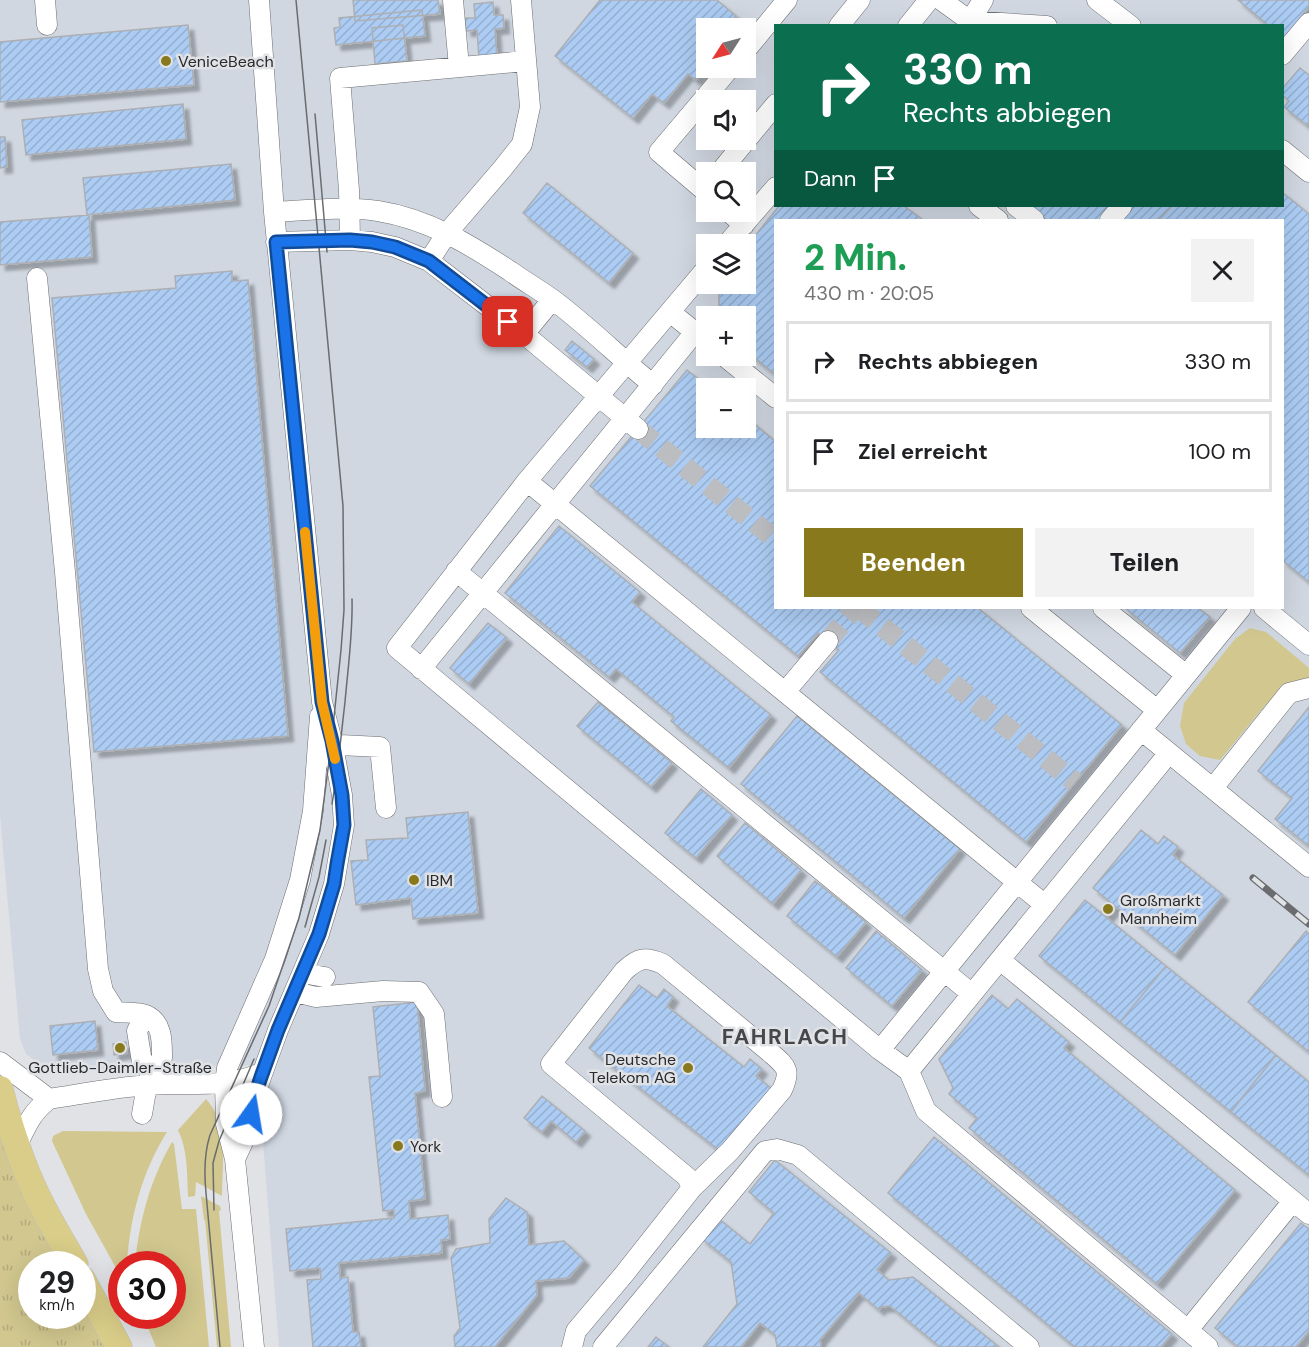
<!DOCTYPE html>
<html lang="de">
<head>
<meta charset="utf-8">
<style>
	body { margin:0; font-family:"DM Sans",sans-serif; background:#f2f2f2; color:#202124; height:100vh; display:flex; flex-direction:column; font-size:22px; white-space:nowrap }
	* { box-sizing:border-box; margin:0 }
	p { font-size:20px; color:#757577 }
	.icon { flex:none; width:33px; height:33px; fill:none; stroke:currentColor; stroke-width:2; stroke-linecap:round; stroke-linejoin:round }
	.map { position:relative; flex:1; overflow:hidden }
	.sheet { position:absolute; left:774px; top:219px; width:510px; height:390px; display:flex; flex-direction:column; background:#fff; border-radius:0px; box-shadow:0 6px 24px #0002 }
	.sheet>* { flex:none }
	.top-card { position:absolute; left:774px; top:24px; width:510px; height:183px; border-radius:0px; box-shadow:0 6px 24px #0002; background:#0b6e4f; color:#fff; overflow:hidden }
	.needle { width:39px; rotate:234deg }
	.buttons { position:absolute; left:696px; top:18px; display:grid; gap:12px }
	.buttons a { display:grid; place-items:center; width:60px; height:60px; border-radius:0px; background:#fff; box-shadow:0 6px 24px #0002; font-size:30px }
	.speed { position:absolute; left:18px; top:1251px; display:flex; gap:12px; font-size:30px; font-weight:700; text-align:center }
	.speed>* { display:grid; place-content:center; width:78px; height:78px; border-radius:50%; background:#fff; box-shadow:0 6px 24px #0002; line-height:1 }
	.speed small { font-size:15px; font-weight:400 }
	.speed .limit { border:9px solid #d22; background:#fff; color:#111 }
	.pin { position:absolute; display:grid; place-items:center; width:51px; height:51px; color:#fff; margin:-26px; border-radius:12px; box-shadow:0 3px 9px #0006 }
	.me { position:absolute; width:66px; margin:-33px; rotate:13deg; stroke-linejoin:round; filter:drop-shadow(0 0 4px #0008) }
	.turn { display:flex; align-items:center; gap:21px; height:126px; padding:0 30px; font-size:27px }
	.turn .icon { width:78px; height:78px; stroke-width:2.5 }
	.turn b { display:block; font-size:42px; line-height:51px }
	.then { display:flex; align-items:center; height:57px; padding:0 30px; background:#0003; gap:12px; font-size:22px }
	.round { display:grid; place-items:center; flex:none; width:63px; height:63px; border-radius:0px; background:#f2f2f2 }
	.head { display:flex; align-items:center; justify-content:space-between; height:102px; padding:0 30px }
	h1 { font-size:36px; font-weight:800; line-height:45px; color:#1e9e55 }
	.cta { display:flex; gap:12px; margin-top:auto; padding:12px 30px }
	.cta a { flex:1; height:69px; border-radius:0px; background:#89791d; color:#fff; font-size:24px; font-weight:800; line-height:69px; text-align:center }
	.cta a+a { background:#f2f2f2; color:#202124 }
	ul { padding:0; list-style:none }
	li { display:flex; align-items:center; gap:18px; height:81px; margin:0 12px 9px; padding:0 18px; border:3px solid #e0e0e0; border-radius:0px }
	li div { flex:1 }
	li b { display:block; font-size:22px }
	li em { font-style:normal }
	.map>svg:first-child { display:block }
	.built { fill:#d0d7e1; fill-rule:evenodd }
	.grass { fill:#d1c78f }
	.park { fill:url(#park-tufts) }
	.building { fill:url(#building-hatch); stroke:#adafb3; stroke-width:1.5; filter:url(#shadow) }
	.lines { fill:none; stroke-linecap:round; stroke-linejoin:round }
	.minor-tunnel { stroke:#bbbdc1; stroke-width:20; stroke-dasharray:20 10; stroke-linecap:butt }
	.minor-casing { stroke:#6c6e71; stroke-width:21 }
	.major-casing { stroke:#bfbfc0; stroke-width:27 }
	.minor { stroke:#fff; stroke-width:20 }
	.major { stroke:#dacd89; stroke-width:26 }
	.tram { stroke:#6a6c6f; stroke-width:1.5 }
	.rail-casing { stroke:#6a6c6f; stroke-width:7 }
	.rail { stroke:#e0e2e6; stroke-width:4.5; stroke-dasharray:14; stroke-linecap:butt }
	.route-casing { stroke:#114b97; stroke-width:15 }
	.route { stroke:#1a73e8; stroke-width:10 }
	.slow { stroke:#f59e0b; stroke-width:10 }
	.poi-dot { fill:#89791d; stroke:#e0e2e6; stroke-width:2 }
	.labels { text-anchor:middle; dominant-baseline:central; stroke-width:5; stroke-linejoin:round; paint-order:stroke }
	.poi-label { font-size:16px; fill:#292a2c; stroke:#e0e2e6; text-anchor:start }
	.district-label { font-size:22px; font-weight:bold; letter-spacing:1.5px; fill:#45474a; stroke:#e0e2e6 }
</style>
</head>
<body>
<div class="map">
<svg width="1309" height="1347" viewBox="0 0 1309 1347">
	<defs>
		<pattern id="park-tufts" width="24" height="20" patternUnits="userSpaceOnUse" patternTransform="scale(1.5)"><rect width="24" height="20" fill="#d1c78f"/><path d="M3 7l-1-3M5 7V3M7 7l1-3M15 17l-1-3M17 17v-4M19 17l1-3" fill="none" stroke="#b3ab7c"/></pattern>
		<pattern id="building-hatch" width="6" height="6" patternUnits="userSpaceOnUse" patternTransform="scale(1.5)"><rect width="6" height="6" fill="#acccf3"/><path d="M-1 1l2-2M0 6l6-6M5 7l2-2" fill="none" stroke="#94afd0"/></pattern>
		<filter id="shadow"><feDropShadow dx="5.5" dy="5.5" stdDeviation="1.5" flood-color="#0004"/></filter>
	</defs>
	<rect width="100%" height="100%" fill="#e0e2e6"/>
	<path class="built" d="M0 0H1309V1347H279L257 1065 52 1073 26 1054 20 1039 0 815ZM776 26H1282V206H776ZM706 28H746V68H706ZM706 100H746V140H706ZM706 172H746V212H706ZM776 220H1282V608H776ZM706 244H746V284H706ZM706 316H746V356H706ZM706 388H746V428H706Z"/>
	<path class="grass" d="M1250 628 1266 632 1309 668V678L1286 683 1263 708 1220 760 1200 756 1186 744 1180 726 1184 703 1235 639Z
		M206 1099C229 1124 222 1165 222 1196L196 1182 195 1196 188 1197C187 1175 188 1150 178 1130Z
		M63 1131 167 1132C142 1172 130 1217 127 1264H122L121 1277 86 1214 52 1141 53 1136Z
		M172 1142 174 1144 182 1209H196L209 1347H156L143 1316H172V1264H135C139 1222 150 1180 172 1142Z
		M201 1196 220 1206 221 1210 219 1211 231 1347H217L205 1220H204Z"/>
	<path class="park" d="M0 1133 32 1213 60 1264H32V1316H82L83 1306 105 1347H0Z"/>
	<path class="building" d="M353 0H438L440 14 355 21Z
		M600 0H717L736 16 725 28H706V51L702 56 706 59V68H708L696 80 688 74 664 103 652 94 633 118 555 56Z
		M1238 0H1309V7L1284 38 1282 37V26H1269Z
		M493 2 494 15H503L504 28 495 29 497 58 479 59 477 30 466 31 465 18H475L474 4Z
		M422 10 425 36 336 45 334 28 340 27 339 18Z
		M188 25 194 85 0 102V42Z
		M403 25 407 61 375 64 372 28Z
		M1300 68 1309 75V122L1307 125 1284 107 1289 101 1282 95V89Z
		M183 104 186 139 26 155 22 120Z
		M0 137H5L7 167 0 168Z
		M231 164 235 200 87 215 83 178Z
		M547 183 633 253 609 283 523 213Z
		M1282 192 1309 214V582L1282 560V220H1159L1172 206H1282Z
		M779 206H904L923 220H776V375L746 351V316H719V284H746V247Z
		M1029 206H1172L1159 220H1047Z
		M89 215 92 257 0 265V222Z
		M232 271V281L248 280 288 736 94 752 52 298 176 288 175 276Z
		M572 341 594 359 587 367 565 350Z
		M687 370 710 388H706V428H746V417L776 442V608H978L1122 725 1026 842 820 672 839 650 828 641 818 633 798 656 590 486Z
		M559 526 640 592 632 602 771 715 729 768 671 721 674 717 616 669 609 677 505 593Z
		M1125 608H1198L1210 617 1180 653Z
		M488 623 507 638 469 684 450 668Z
		M598 702 672 763 651 787 577 726Z
		M1309 707V846L1275 819 1292 798 1258 771Z
		M797 716 960 849 904 918 741 784Z
		M701 789 732 815 696 858 665 833Z
		M468 812 478 913 413 919 411 898 356 905 351 861 368 860 366 840 408 838 406 818Z
		M745 823 801 870 773 904 717 856Z
		M1141 830 1158 844 1164 836 1178 847 1173 855 1223 895 1175 955 1093 888Z
		M815 881 866 922 837 957 787 916Z
		M1085 900 1166 966 1120 1022 1039 956Z
		M1109 902 1116 907 1107 917 1101 912Z
		M876 931 922 970 892 1006 846 968Z
		M1306 931 1309 934V1052L1248 1002Z
		M1166 966 1276 1055 1231 1112 1120 1022Z
		M639 985 657 998 664 989 673 997 667 1006 744 1067 750 1059 762 1069 756 1076 772 1089 720 1151 589 1048Z
		M992 995 1008 1009 1017 999 1069 1042 1064 1048 1235 1190 1157 1284 969 1128 977 1118 949 1094 953 1088 939 1059Z
		M417 1002 425 1091 415 1093 425 1199 409 1201 410 1219 448 1215 450 1239 441 1240 442 1253 339 1263 340 1278 348 1277 353 1332H359L361 1347H313L307 1280 321 1279 320 1268 290 1271 286 1229 394 1218V1210L383 1211 369 1077 380 1076 373 1007Z
		M95 1021 98 1050 53 1055 50 1026Z
		M126 1042 127 1053 114 1055 113 1044Z
		M1276 1055 1309 1082V1175L1231 1112Z
		M542 1096 585 1131 576 1142 551 1121 542 1132 524 1118Z
		M934 1137 1172 1334 1161 1347H1075L888 1193Z
		M775 1160 891 1253 877 1270 889 1280 913 1277 999 1347H940L890 1306 881 1307 879 1310 859 1293 820 1340 821 1347H777L775 1335 760 1323 741 1347H703L737 1304 731 1262 701 1238 718 1218 750 1244 774 1213 749 1192Z
		M506 1198 527 1212 529 1245 564 1241 584 1260 569 1278 536 1281 537 1295 495 1347H455L454 1336 460 1328 451 1258 456 1249 490 1243 489 1219Z
		M1301 1223 1309 1229V1331L1296 1347H1238L1215 1328Z
		M656 1337 669 1347H648Z"/>
	<g class="lines">
		<path class="minor-tunnel" d="M638 429 776 540
			M859 608 1075 782
			M828 641 855 608"/>
		<defs>
			<path id="minor" d="M45 0 47 25
				M453 0 459 67
				M941 0 970 21 1047 26
				M1097 0 1131 26
				M839 26 860 0
				M908 26 929 0
				M967 26 983 0
				M746 50 787 0
				M1282 55 1309 23
				M1282 150 1309 172
				M720 172 776 104
				M706 192 659 152 730 68
				M979 206 998 220
				M1016 206 1034 220
				M274 212C309 210 343 206 378 211 428 219 469 244 510 271 524 281 538 289 552 299 587 325 619 357 653 385
				M729 212 744 225
				M1110 220 1122 206
				M350 240 349 190 340 78 526 61
				M276 242 350 240 372 242 395 247 429 261 524 334 638 429
				M727 244 776 187
				M429 261 447 233 503 168 522 144 530 107 521 0
				M706 269 527 481 397 648 880 1050 909 1071 926 1111 1208 1347
				M37 278 65 572 98 969 103 991 116 1012C125 1013 138 1012 146 1015 163 1023 162 1042 162 1058L152 1072 147 1085 142 1114
				M670 312 706 341
				M524 334 552 300
				M724 356 776 398
				M527 481 1045 905
				M456 571 972 994
				M1031 608 1157 710
				M1103 608 1186 675
				M1264 608 1309 645
				M421 669 695 332
				M785 692 828 641
				M1141 730 1309 867
				M322 749 340 745 380 747 386 808
				M1213 788 1289 693 1309 688
				M1000 960 1309 1214
				M304 969 313 975 325 977
				M295 992 316 997 383 991 419 992 434 1014 442 1097
				M145 1015 137 1031 142 1062 152 1072
				M880 1050 1241 608
				M0 1062 49 1099
				M909 1071 1169 753
				M17 1145C27 1125 31 1113 49 1099 82 1094 116 1087 150 1085 188 1082 228 1089 263 1072
				M235 1159 248 1131 254 1098 261 1077 278 1030 319 934 334 884 344 825 342 795 332 741 322 702 274 212 259 0
				M1188 1330 1293 1201
				M254 1347 235 1159 226 1124 225 1083 227 1068 275 959 300 880 313 811 320 716
				M572 1347 576 1331 625 1273 692 1188 730 1151 782 1090C791 1071 787 1067 772 1054L663 964C645 956 638 958 624 971L551 1064 687 1177 692 1188
				M603 1347 765 1151 777 1149 798 1155 1029 1347"/>
			<path id="major" d="M0 1089C7 1117 16 1146 27 1173 40 1205 58 1235 75 1264
				M82 1279 119 1347"/>
		</defs>
		<use href="#minor" class="minor-casing"/>
		<use href="#major" class="major-casing"/>
		<use href="#minor" class="minor"/>
		<use href="#major" class="major"/>
		<path class="tram" d="M315 114 327 252
			M332 804C338 770 341 736 345 702 348 667 353 633 352 599
			M305 927 319 877 326 840
			M214 1210 213 1163 219 1141 254 1059
			M220 1347 206 1193C204 1173 204 1154 210 1135L269 1006 299 918 320 830 331 746 341 650 344 610 343 506 296 0"/>
		<defs>
			<path id="rail" d="M1253 878 1309 924"/>
		</defs>
		<use href="#rail" class="rail-casing"/>
		<use href="#rail" class="rail"/>
	</g>
	<g class="lines">
		<defs>
			<path id="route" d="M251 1114 254 1098 261 1077 278 1030 319 934 334 884 337 864 344 825 342 795 332 741 322 702 276 242 350 240 372 242 395 247 429 261 508 322"/>
		</defs>
		<use href="#route" class="route-casing"/>
		<use href="#route" class="route"/>
		<path class="slow" d="M305 532 322 702 335 759"/>
	</g>
	<g class="poi-dot">
		<circle cx="166" cy="61" r="6"/>
		<circle cx="414" cy="880" r="6"/>
		<circle cx="1108" cy="909" r="6"/>
		<circle cx="120" cy="1048" r="6"/>
		<circle cx="688" cy="1068" r="6"/>
		<circle cx="398" cy="1146" r="6"/>
	</g>
	<g class="labels">
		<g class="poi-label">
			<text x="178" y="61">VeniceBeach</text>
			<text x="426" y="880">IBM</text>
			<text x="1120" y="900">Großmarkt<tspan x="1120" dy="18">Mannheim</tspan></text>
			<text x="676" y="1059" text-anchor="end">Deutsche<tspan x="676" dy="18">Telekom AG</tspan></text>
			<text x="120" y="1067" text-anchor="middle">Gottlieb-Daimler-Straße</text>
			<text x="410" y="1146">York</text>
		</g>
		<g class="district-label">
			<text x="785" y="1036">FAHRLACH</text>
		</g>
	</g>
</svg>
<div class="buttons">
<a><svg class="needle" viewBox="-14 -14 28 28"><path d="M0-13l5 13h-10z" fill="#e53935"/><path d="M0 13l5-13h-10z" fill="#757577"/></svg></a>
<a><svg class="icon" aria-label="sound" viewBox="0 0 24 24"><path d="M4 9h4l5-4v14l-5-4H4zM17 9q2 3 0 6"/></svg></a>
<a><svg class="icon" aria-label="search" viewBox="0 0 24 24"><circle cx="10" cy="10" r="6"/><path d="M15 15l6 6"/></svg></a>
<a><svg class="icon" aria-label="layers" viewBox="0 0 24 24"><path d="M12 4l9 5-9 5-9-5zM3 14l9 5 9-5"/></svg></a>
<a>+</a>
<a>−</a>
</div>
<div class="speed"><div>29<small>km/h</small></div><div class="limit">30</div></div>
<div class="pin" style="left:508px;top:322px;background:#d93025"><svg class="icon" aria-label="arrive" viewBox="0 0 24 24"><path d="M6 21V4h12l-3 4 3 4H6"/></svg></div>
<svg class="me" style="left:251px;top:1114px" viewBox="-20 -20 40 40"><circle r="19" fill="#fff"/><path d="M0-13L10 11 0 6-10 11z" fill="#1a73e8"/></svg>
<div class="top-card">
<div class="turn"><svg class="icon" aria-label="right" viewBox="0 0 24 24"><path d="M7 20v-9h11M14 6l5 5-5 5"/></svg><div><b>330 m</b>Rechts abbiegen</div></div>
<div class="then">Dann<svg class="icon" aria-label="arrive" viewBox="0 0 24 24"><path d="M6 21V4h12l-3 4 3 4H6"/></svg></div>
</div>
<section class="sheet">
<div class="head"><div><h1>2 Min.</h1><p>430 m · 20:05</p></div><a class="round"><svg class="icon" aria-label="close" viewBox="0 0 24 24"><path d="M6 6l12 12M18 6L6 18"/></svg></a></div>
<ul>
<li><svg class="icon" aria-label="right" viewBox="0 0 24 24"><path d="M7 20v-9h11M14 6l5 5-5 5"/></svg><div><b>Rechts abbiegen</b></div><em>330 m</em></li>
<li><svg class="icon" aria-label="arrive" viewBox="0 0 24 24"><path d="M6 21V4h12l-3 4 3 4H6"/></svg><div><b>Ziel erreicht</b></div><em>100 m</em></li>
</ul>
<div class="cta"><a>Beenden</a><a>Teilen</a></div>
</section>
</div>
</body>
</html>
